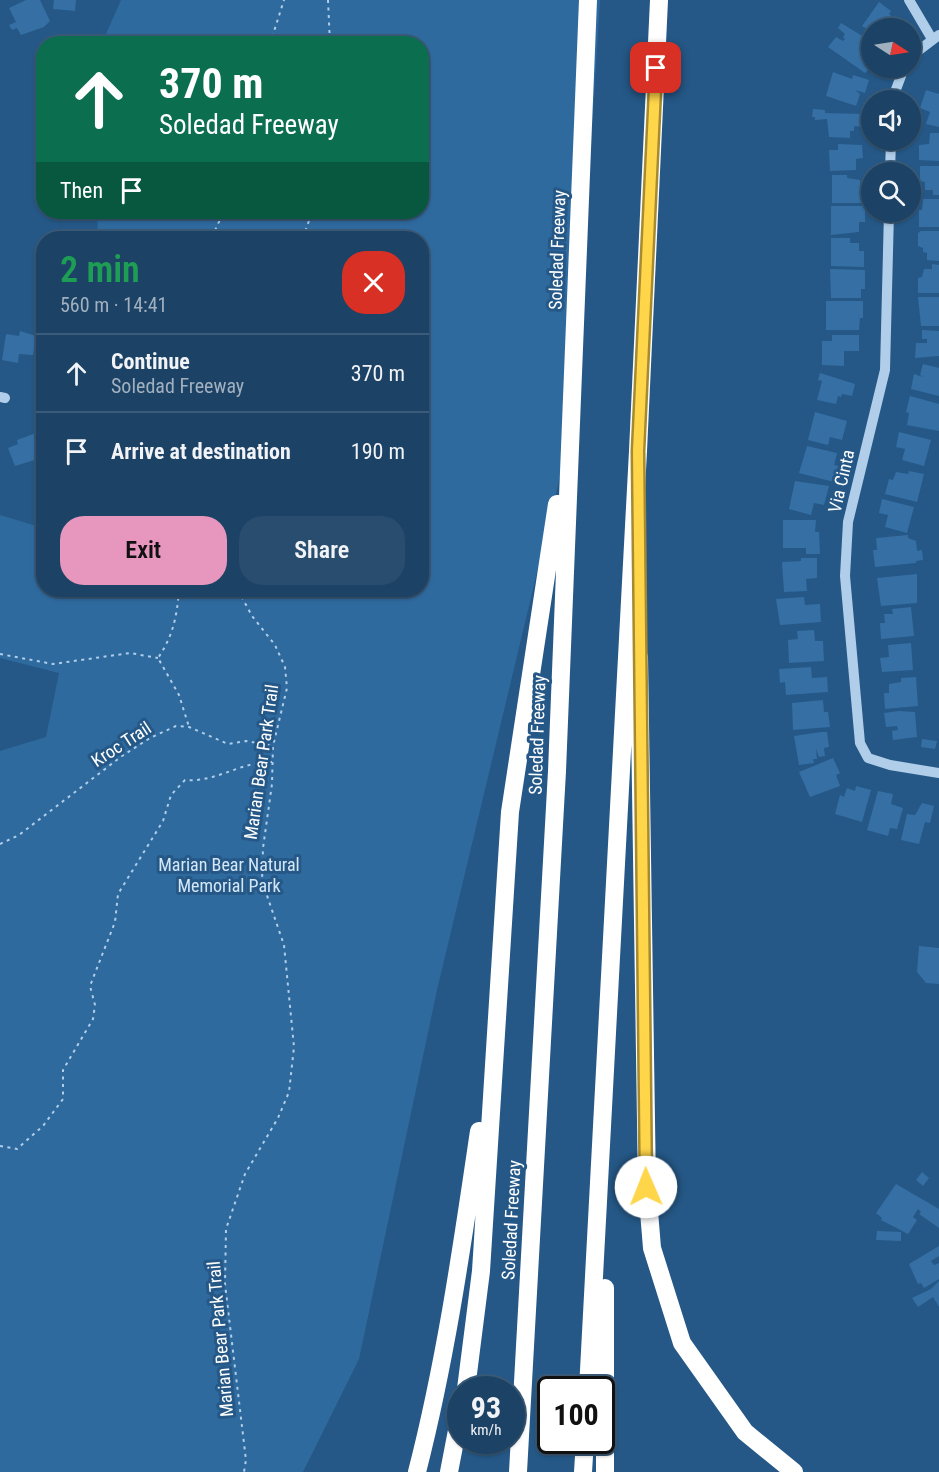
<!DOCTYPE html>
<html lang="en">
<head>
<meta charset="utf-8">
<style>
	body { margin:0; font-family:"Roboto Condensed",sans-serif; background:#294d6e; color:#f1f3f6; height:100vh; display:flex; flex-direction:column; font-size:22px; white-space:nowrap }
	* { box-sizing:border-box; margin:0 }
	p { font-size:20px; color:#a0b0bf }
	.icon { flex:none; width:33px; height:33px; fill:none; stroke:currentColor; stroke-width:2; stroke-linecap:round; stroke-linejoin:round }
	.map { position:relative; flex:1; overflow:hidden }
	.details { position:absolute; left:36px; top:231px; width:393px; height:366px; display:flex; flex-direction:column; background:#1c4265; border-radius:24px; box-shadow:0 2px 4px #0004,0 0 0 2px #3a5b79 }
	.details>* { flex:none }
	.hud { position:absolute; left:36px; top:36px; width:393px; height:183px; border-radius:24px; box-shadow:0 2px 4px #0004,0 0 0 2px #3a5b79; background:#0b6e4f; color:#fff; overflow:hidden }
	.needle { width:39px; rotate:102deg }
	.fabs { position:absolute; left:861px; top:18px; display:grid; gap:12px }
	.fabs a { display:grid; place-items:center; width:60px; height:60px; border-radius:50%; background:#1c4265; box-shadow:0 2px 4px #0004,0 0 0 2px #3a5b79; font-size:30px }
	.speed { position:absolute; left:447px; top:1376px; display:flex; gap:12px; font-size:30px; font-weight:700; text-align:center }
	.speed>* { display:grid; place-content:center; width:78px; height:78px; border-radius:50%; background:#1c4265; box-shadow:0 2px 4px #0004,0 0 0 2px #3a5b79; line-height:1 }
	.speed small { font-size:15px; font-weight:400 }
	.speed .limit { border:3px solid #111; border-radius:9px; background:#fff; color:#111 }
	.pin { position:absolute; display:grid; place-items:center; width:51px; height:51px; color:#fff; margin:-26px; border-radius:12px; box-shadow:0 3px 9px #0006 }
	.me { position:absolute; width:66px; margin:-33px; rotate:359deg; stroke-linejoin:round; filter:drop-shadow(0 0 4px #0008) }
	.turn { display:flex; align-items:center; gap:21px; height:126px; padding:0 24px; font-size:27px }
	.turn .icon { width:78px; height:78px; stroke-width:2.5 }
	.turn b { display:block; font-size:42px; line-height:51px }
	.then { display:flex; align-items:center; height:57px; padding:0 24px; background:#0003; gap:12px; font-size:22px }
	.round { display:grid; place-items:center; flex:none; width:63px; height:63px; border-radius:24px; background:#294d6e }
	.overview { display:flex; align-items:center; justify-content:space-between; height:102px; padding:0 24px }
	h1 { font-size:36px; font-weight:600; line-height:45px; color:#1e9e55 }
	.cta { display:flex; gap:12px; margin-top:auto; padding:12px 24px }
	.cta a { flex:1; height:69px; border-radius:24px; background:#e797bd; color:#111; font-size:24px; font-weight:600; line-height:69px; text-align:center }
	.cta a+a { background:#294d6e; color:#f1f3f6 }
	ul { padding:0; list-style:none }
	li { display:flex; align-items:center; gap:18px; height:78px; padding:0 24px; border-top:2px solid #3a5b79 }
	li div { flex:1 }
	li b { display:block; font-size:22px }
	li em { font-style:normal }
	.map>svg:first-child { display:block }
	.green { fill:#2f6a9f }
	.building { fill:#356fa4 }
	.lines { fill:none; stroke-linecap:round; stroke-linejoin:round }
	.path { stroke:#b0cee9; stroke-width:2; stroke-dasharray:3 4.5; stroke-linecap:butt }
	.minor { stroke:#b0cee9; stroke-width:10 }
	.highway { stroke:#fff; stroke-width:18 }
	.route-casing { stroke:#a68a30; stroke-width:15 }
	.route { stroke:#ffd54a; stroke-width:10 }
	.labels { text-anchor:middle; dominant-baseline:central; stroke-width:6; stroke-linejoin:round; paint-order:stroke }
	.street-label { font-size:18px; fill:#fff; stroke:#255887 }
	.park-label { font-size:18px; fill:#d4e7f7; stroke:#255887 }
</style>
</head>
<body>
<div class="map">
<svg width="939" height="1472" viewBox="0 0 939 1472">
	<rect width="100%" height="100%" fill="#255887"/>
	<path class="green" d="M121 0H600L574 418 437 990 359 1359 303 1472H0V751L46 737 59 673 0 658V515L43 528 44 590H422V238H98L97 212H422V44L102 43Z"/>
	<path class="building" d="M26 0H40L50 21 44 27 21 35 17 28 12 30 9 25 16 22 9 8Z
		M54 0H76L75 11 53 9Z
		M879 2 891 11 889 14 899 22 895 28H872V32L862 26Z
		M841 23 872 42V66L865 73 828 47 836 37 843 41 845 39 843 37 845 34 838 28Z
		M833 72 852 79 853 75 869 80 865 93 855 90 860 94 856 106 826 96Z
		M926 90 939 94V127L926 124 930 112 920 108Z
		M813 109 825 110V113L865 114 864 127 854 126V131H850V138L829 137 827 119 815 120V117H812Z
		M930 133H939V161L919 160V145L929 144Z
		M838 144 862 145 863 158 856 159V170L830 171 829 150H838Z
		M920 166H939V195H933V190H925V182L920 181Z
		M832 175H847V178L860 180V188H865V203H832Z
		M923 199H939V227H919V210H922Z
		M831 206H865V222H859V232L831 235Z
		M921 231H939V261L927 260V253L923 252V248L918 246V233Z
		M831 238H850V243H859V251H864V267L831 266Z
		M932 264 939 265V293H918V278L922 277 924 269H932Z
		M830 269 865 270V289H861V298H831Z
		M918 297H939V326H921Z
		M826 301H863V318H860L859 330H826Z
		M922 330 939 331V356L915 358 916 343H927V339H922Z
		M20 331 36 336 33 355 19 354 18 363 2 360 6 334 19 336Z
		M832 335H859V351H844V366L822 365V341H832Z
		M923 364 939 368V396L911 389 914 374 923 377 920 375Z
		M820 373 855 384 852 396 842 394 841 397 838 396 836 404 817 400 822 381 818 380Z
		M910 396 939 404V431L907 425 909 413 906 412Z
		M815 412 847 421 842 440 830 437 828 445 808 440Z
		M899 432 931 440 924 466 902 460 905 449 896 447Z
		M36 433 44 457 15 466 8 448 18 444 17 440Z
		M807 446 837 453 834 465 838 466 834 482 799 473Z
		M909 471 924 474 917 502 885 494 889 479 893 480 896 472 908 474Z
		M795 481 829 486 824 505 814 503 811 515 789 509Z
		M882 499 914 507 907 533 885 527 888 515 879 513Z
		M783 520H816L815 532H819L820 554H806V548H783Z
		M908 535V538L916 541 917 551 922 550 923 560 916 561V563L875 567 873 550H877L876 538Z
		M801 558H817V578L806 579 807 591 784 592 782 562 801 561Z
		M917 574V603L881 606 877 578Z
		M804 597 805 605 820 604 821 622 780 625 776 599Z
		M911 607 914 636 881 639 880 623H885L884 614H893L892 609Z
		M814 630 815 641H823L824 661 789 663 788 640 798 639 797 631Z
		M911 643 913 670 882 672 880 658 889 657 888 645Z
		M811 667 812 678 827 677 828 692 786 695 785 682 780 683 779 669Z
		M916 677 918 706 885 709 884 693H889V684L901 682V678Z
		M823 700 824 712H828L830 727 793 730 792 703Z
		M899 711 915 712 917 737 893 740 892 731 898 730 897 726 886 727 884 713Z
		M821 732H827L829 747 824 748 825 756 819 757 816 749 817 759H813L814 763 799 765 794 736Z
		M922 739 937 741 935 749 921 747Z
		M833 758 840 773 836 775 840 786 810 797 799 772Z
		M856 786 871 790 862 822 835 814 840 795 844 797 847 788 855 791Z
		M878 791 893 794 891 804 903 808 897 829 890 828 888 836 867 830Z
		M922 803 934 806 930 823 925 822 919 844 901 840 907 814 915 815Z
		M919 946 939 948V984L926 983 917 972Z
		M922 1172 929 1178 923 1186 916 1180Z
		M896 1184 939 1209V1228L919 1214 921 1212 918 1209 913 1217 917 1220 908 1234 881 1220 882 1218 876 1213Z
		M877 1231 901 1232V1241L876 1240Z
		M939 1246V1256L931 1261 934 1265 939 1263V1279L924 1288 921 1283 918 1284 909 1264Z
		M939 1281V1307L933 1297 918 1307 912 1298 931 1289Z"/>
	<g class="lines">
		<path class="path" d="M328 0 330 44
			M270 44 284 0
			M215 238 216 227 225 212
			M303 238 312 212
			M179 590C177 616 173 636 158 658L179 695 189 727
			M238 590 252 616 275 645 285 667 287 688 273 746 272 784 263 848 262 881 284 945 294 1047 289 1092 278 1118 245 1174 226 1229 225 1284 246 1460 244 1472
			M0 654 53 664 130 653 158 658
			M0 844 19 835 122 756 150 738 176 726 189 727 228 744 246 741 273 746
			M0 1146 17 1149 43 1126 63 1099V1070L93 1019 95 1005 90 986 115 922 118 894 163 821 171 795 185 780C215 783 242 761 272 762"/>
		<path class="minor" d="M909 0 932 39
			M910 57 939 35
			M892 100 904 68
			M890 172 891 140
			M889 212 885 370 848 522 845 576 860 743 868 758 890 765 939 773
			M0 397 5 398"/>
		<path class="highway" d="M639 657 647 1187 652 1248 682 1343 745 1432 794 1472
			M466 1389 481 1271 510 812 557 504
			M588 1389 638 451 659 0
			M417 1472C446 1359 462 1246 479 1131
			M449 1472 460 1415
			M518 1472 557 771 588 0
			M583 1472 585 1440
			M605 1472V1288"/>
	</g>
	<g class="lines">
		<defs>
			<path id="route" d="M646 1187 638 451 656 68"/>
		</defs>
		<use href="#route" class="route-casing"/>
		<use href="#route" class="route"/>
	</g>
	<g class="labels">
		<g class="street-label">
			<text transform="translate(557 250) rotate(-88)">Soledad Freeway</text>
			<text transform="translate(841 481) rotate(-77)">Via Cinta</text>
			<text transform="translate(537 735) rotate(-88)">Soledad Freeway</text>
			<text transform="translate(121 744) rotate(-33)">Kroc Trail</text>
			<text transform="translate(261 762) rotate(-82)">Marian Bear Park Trail</text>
			<text transform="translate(511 1220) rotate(-87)">Soledad Freeway</text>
			<text transform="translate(220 1339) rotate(-95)">Marian Bear Park Trail</text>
		</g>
		<g class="park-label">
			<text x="229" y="864">Marian Bear Natural<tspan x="229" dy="21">Memorial Park</tspan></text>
		</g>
	</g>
</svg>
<div class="fabs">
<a><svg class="needle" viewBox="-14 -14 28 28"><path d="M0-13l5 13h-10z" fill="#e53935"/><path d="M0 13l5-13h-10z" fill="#a0b0bf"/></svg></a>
<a><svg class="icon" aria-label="sound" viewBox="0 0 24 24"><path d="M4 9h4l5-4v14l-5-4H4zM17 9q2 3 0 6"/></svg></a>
<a><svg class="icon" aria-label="search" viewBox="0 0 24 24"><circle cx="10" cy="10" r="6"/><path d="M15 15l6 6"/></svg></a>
</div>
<div class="speed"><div>93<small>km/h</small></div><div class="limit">100</div></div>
<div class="pin" style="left:656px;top:68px;background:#d93025"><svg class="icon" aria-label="arrive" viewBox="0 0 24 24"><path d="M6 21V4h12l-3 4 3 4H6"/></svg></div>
<svg class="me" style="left:646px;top:1187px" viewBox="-20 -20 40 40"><circle r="19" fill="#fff"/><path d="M0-13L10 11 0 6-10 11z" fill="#ffd54a"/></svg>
<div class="hud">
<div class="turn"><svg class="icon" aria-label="ahead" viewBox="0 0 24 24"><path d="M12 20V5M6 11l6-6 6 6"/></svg><div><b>370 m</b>Soledad Freeway</div></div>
<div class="then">Then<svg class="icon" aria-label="arrive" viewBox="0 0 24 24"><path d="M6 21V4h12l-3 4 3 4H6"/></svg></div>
</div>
<section class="details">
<div class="overview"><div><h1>2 min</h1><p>560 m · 14:41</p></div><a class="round" style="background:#d93025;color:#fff"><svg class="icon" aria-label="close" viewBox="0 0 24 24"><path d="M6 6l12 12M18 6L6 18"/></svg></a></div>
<ul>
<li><svg class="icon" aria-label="ahead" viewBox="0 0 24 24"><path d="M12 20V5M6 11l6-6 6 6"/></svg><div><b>Continue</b><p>Soledad Freeway</p></div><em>370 m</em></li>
<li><svg class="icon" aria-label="arrive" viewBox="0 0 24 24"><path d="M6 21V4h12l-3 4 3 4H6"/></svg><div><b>Arrive at destination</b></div><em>190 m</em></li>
</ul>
<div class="cta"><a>Exit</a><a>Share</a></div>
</section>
</div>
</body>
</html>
